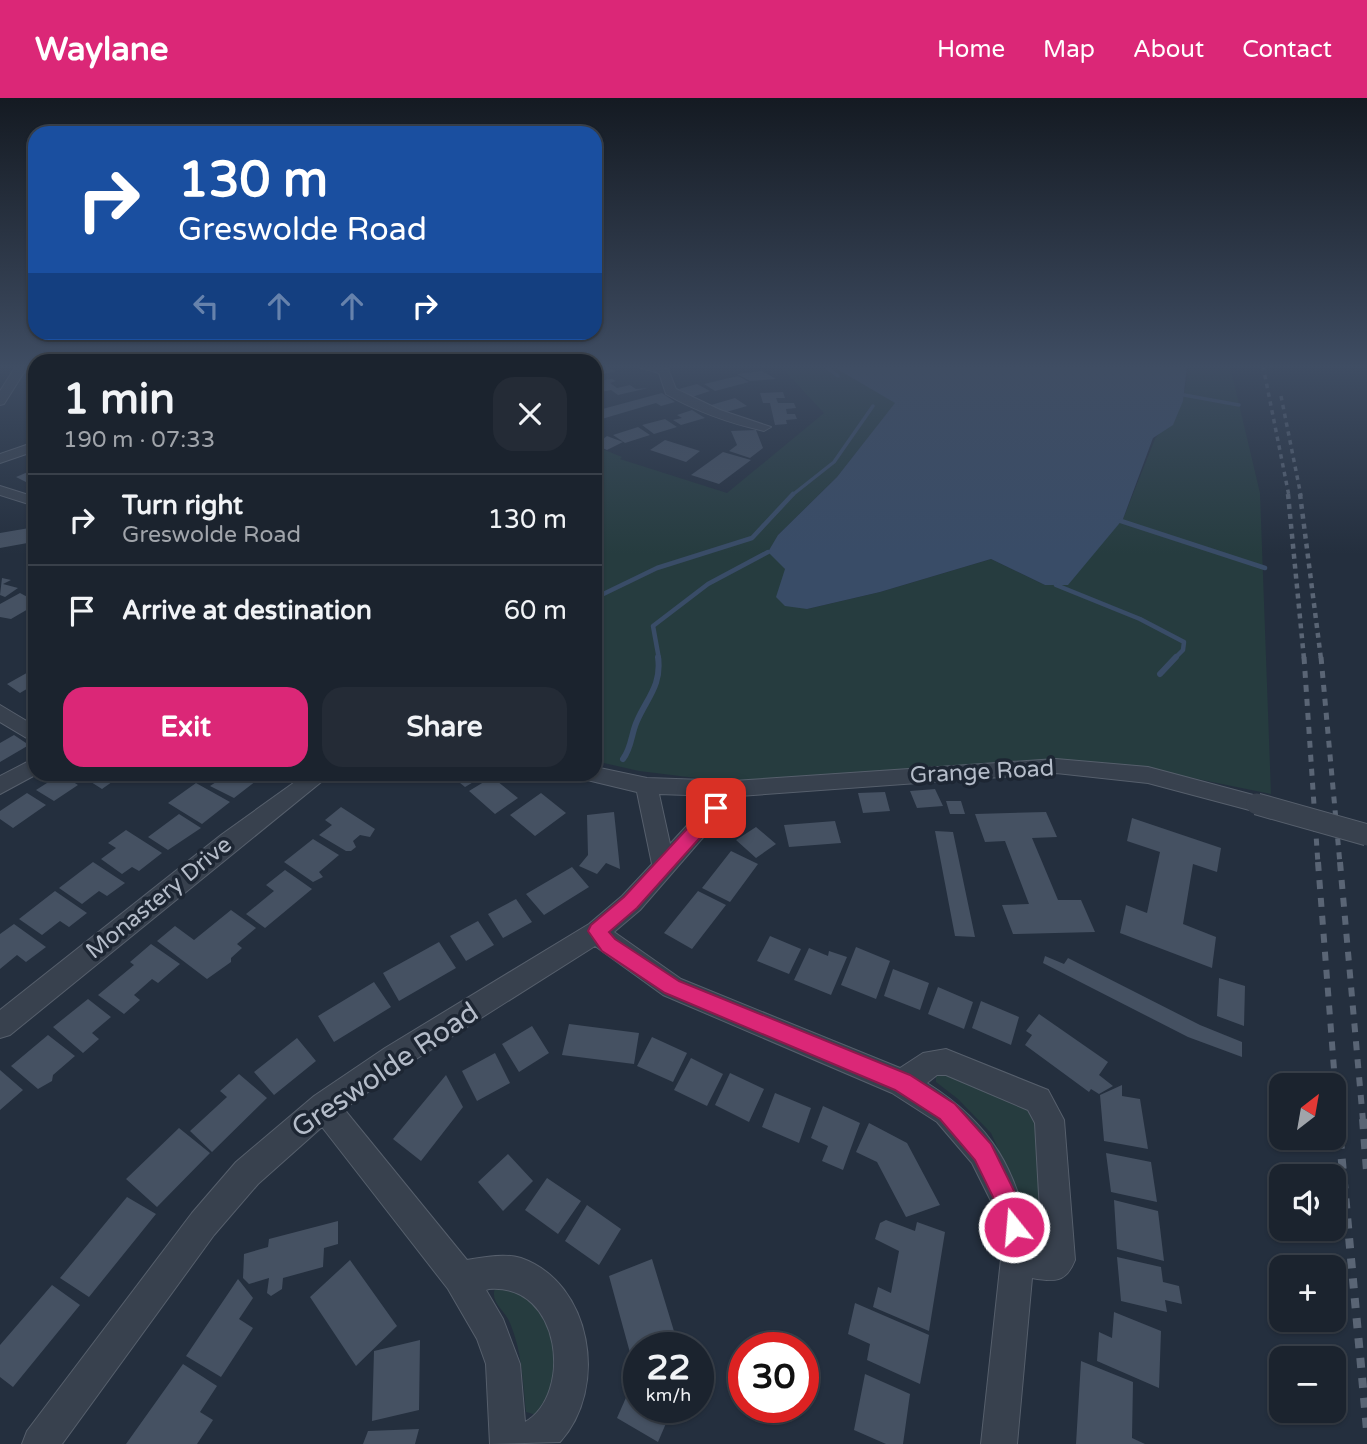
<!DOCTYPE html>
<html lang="en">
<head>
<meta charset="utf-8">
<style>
	body { margin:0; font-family:"Varela Round",sans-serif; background:#242b36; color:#f1f3f6; height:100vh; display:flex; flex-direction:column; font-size:26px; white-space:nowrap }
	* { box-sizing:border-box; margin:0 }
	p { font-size:23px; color:#a0a4aa }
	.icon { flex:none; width:38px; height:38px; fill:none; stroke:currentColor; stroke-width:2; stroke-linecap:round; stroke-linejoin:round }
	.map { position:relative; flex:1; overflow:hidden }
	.sheet { position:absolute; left:28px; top:256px; width:574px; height:427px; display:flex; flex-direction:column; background:#1b232e; border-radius:21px; box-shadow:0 2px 5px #0004,0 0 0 2px #39404a }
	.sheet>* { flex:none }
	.banner { position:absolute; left:28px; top:28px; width:574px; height:214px; border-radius:21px; box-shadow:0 2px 5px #0004,0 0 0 2px #39404a; background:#1a4fa0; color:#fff; overflow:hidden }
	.needle { width:46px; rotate:31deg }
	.fabs { position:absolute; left:1269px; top:975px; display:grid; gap:14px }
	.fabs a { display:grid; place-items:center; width:77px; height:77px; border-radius:14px; background:#1b232e; box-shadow:0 2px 5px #0004,0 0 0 2px #39404a; font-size:35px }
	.speed { position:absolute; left:623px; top:1234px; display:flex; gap:14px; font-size:35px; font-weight:700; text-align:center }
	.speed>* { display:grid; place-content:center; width:91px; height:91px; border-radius:50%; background:#1b232e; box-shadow:0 2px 5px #0004,0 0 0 2px #39404a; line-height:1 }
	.speed small { font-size:18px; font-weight:400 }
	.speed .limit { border:10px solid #d22; background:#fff; color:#111 }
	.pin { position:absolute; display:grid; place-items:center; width:60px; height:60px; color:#fff; margin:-30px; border-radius:14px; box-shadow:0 4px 10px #0006 }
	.me { position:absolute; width:77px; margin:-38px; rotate:343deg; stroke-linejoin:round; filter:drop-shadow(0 0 5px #0008) }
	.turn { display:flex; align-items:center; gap:24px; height:147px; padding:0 35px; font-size:32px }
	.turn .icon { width:91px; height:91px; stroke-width:2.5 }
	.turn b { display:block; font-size:49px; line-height:60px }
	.lanes { display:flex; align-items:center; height:66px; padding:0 35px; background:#0003; justify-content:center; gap:35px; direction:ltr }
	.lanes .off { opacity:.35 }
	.round { display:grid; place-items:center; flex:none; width:74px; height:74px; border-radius:21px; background:#242b36 }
	.summary { display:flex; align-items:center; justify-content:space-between; height:119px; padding:0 35px }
	h1 { font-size:42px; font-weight:700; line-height:52px }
	.cta { display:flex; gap:14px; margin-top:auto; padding:14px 35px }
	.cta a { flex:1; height:80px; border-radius:21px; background:#db2777; color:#fff; font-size:28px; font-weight:700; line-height:80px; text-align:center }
	.cta a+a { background:#242b36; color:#f1f3f6 }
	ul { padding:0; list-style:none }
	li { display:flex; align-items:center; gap:21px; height:91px; padding:0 35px; border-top:2px solid #39404a }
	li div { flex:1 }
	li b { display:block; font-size:26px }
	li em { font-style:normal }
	header { display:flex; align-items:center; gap:42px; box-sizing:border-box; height:98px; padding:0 35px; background:#db2777; color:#fff }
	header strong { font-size:33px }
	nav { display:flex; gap:38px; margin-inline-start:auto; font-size:24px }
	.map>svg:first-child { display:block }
	.green { fill:#263c3f }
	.water { fill:#394c67 }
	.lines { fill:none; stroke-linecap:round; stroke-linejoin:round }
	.stream-far2 { stroke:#394c67; stroke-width:3.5 }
	.stream-far1 { stroke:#394c67; stroke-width:4.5 }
	.stream { stroke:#394c67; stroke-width:6 }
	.building { fill:#455162 }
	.minor-casing { stroke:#565f6c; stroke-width:2 }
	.minor { fill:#38414e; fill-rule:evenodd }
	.rail-far4 { stroke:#5a6575; stroke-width:3.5; stroke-dasharray:4.5 4.5; stroke-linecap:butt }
	.rail-far3 { stroke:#5a6575; stroke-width:4.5; stroke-dasharray:5 5; stroke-linecap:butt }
	.rail-far2 { stroke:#5a6575; stroke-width:5; stroke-dasharray:7 7; stroke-linecap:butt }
	.rail-far1 { stroke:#5a6575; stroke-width:6; stroke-dasharray:9 9; stroke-linecap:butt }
	.rail { stroke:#5a6575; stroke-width:8; stroke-dasharray:10 10; stroke-linecap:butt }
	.minor-bridge-casing { stroke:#565f6c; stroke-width:23; stroke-linecap:butt }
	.minor-bridge { stroke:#38414e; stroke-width:21 }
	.route { fill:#db2777; stroke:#8e194d; stroke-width:2 }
	.labels { text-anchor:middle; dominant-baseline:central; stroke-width:7; stroke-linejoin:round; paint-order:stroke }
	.street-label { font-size:23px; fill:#b4bcc9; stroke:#1d2633 }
	.near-street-label { font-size:28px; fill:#b4bcc9; stroke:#1d2633 }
</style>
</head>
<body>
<header>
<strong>Waylane</strong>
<nav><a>Home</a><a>Map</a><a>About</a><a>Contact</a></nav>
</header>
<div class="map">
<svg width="1367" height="1346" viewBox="0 0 1367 1346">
	<rect width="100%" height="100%" fill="#242f3e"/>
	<path class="green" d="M780 268H832L896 305 837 379 778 437 785 471 807 511 880 494 991 461 1045 487 1123 421 1155 341 1183 303 1189 268H1230L1260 395 1271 696 1158 673 1031 662 729 684 639 673 595 663V348L622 359 620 361 727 395 824 315Z
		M953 970 1038 1012 1048 1147 1040 1145 991 1035 958 1001 936 984V974Z
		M497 1186 543 1205 561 1278 540 1318 526 1314C523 1285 522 1253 510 1225 504 1210 487 1204 497 1186Z"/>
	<path class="water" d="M832 268H1187L1183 303 1173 327 1153 340 1123 421 1068 487H1045L991 461 880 494 807 511 785 508 776 499 785 471 768 454 778 437 837 379 895 305Z"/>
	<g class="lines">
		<path class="stream-far2" d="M825 268 838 278
			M1184 297 1239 307
			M791 398 834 364 873 308"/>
		<path class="stream-far1" d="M1121 423 1265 470
			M1056 487 1140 521 1184 544 1183 552 1174 561
			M595 500 657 470 752 440 793 396
			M659 561 653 528 708 486 768 454"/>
		<path class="stream" d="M1160 576 1176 559
			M623 661C632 649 631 636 637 623 647 600 662 587 658 559"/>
	</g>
	<path class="building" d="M595 268H603L616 273 599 277 595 276Z
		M762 273 776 281 750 283 737 276Z
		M738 278 749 284 715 293 704 286Z
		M612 281 616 283 610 285 617 290 630 287 636 291 648 290 618 297 611 292 601 294 595 289V283Z
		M697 286 710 293 692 299 679 291Z
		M783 294 785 300H776L778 305H794L796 310 786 311 787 316H795L797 321 786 322 787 326 775 327 770 305H763L760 295Z
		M662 295 675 304 661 308 656 305 595 323V313Z
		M735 300 747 308 723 315 711 307Z
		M692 312 705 320 681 327 673 322 682 320 677 317Z
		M665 321 677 329 654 336 642 327Z
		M638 329 650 337 625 345 613 337Z
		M756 332 763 350 750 360 729 353 737 347 731 333Z
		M595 337 603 341 607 338 623 344 607 352 595 347Z
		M665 342 700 353 686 364 650 352Z
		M723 354 751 362 719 386 691 377Z
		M35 371V384L30 386 16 379Z
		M35 429 33 444 0 450V435Z
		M2 480 11 482 3 486 18 490 5 499 0 497Z
		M20 495 35 503V507L11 521 0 519V506Z
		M32 572 35 575V592L30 589 20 595 7 586Z
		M14 637 29 647 0 664V645Z
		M61 676 78 687 54 703 36 692Z
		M103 676H113L119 679 102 691 91 684Z
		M228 676H265L234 700 210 688Z
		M449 676H487L465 689Z
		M492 679 518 700 495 716 469 693Z
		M196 685 230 704 202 726 168 705Z
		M935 691 943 708 917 710 910 693Z
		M885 694 890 713 863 715 858 695Z
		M27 695 46 707 13 730 0 721V713Z
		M541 695 566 715 535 738 510 717Z
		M946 703H961L965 716H950Z
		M341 709 375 731 370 739 360 737 353 743 356 749 351 753H346L319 737 332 727 325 722Z
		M614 714 620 771 606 765 597 776 579 768 588 757 587 717Z
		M1046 714 1057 739 1032 740 1058 802H1081L1095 834 1013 836 1002 807 1029 806 1005 743 985 744 975 716Z
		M179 716 201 730 168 752 148 739Z
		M1132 720 1221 750 1217 774 1193 766 1183 826 1216 839 1212 870 1120 835 1126 807 1147 815 1160 754 1127 743Z
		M835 723 841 745 789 749 784 727Z
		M756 729 776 746 756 760 736 742Z
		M126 732 162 755 139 773 132 769 122 776 101 761 116 750 108 745Z
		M935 733 953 734 975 839 955 838Z
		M313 741 339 757 319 774 323 779 313 784 284 764Z
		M731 753 758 766 730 804 702 790Z
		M93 764 125 785 107 798 99 793 82 806 59 790Z
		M572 769 589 789 544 817 526 796Z
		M285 772 312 791 265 830 246 816 274 793 266 787Z
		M55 793 87 815 69 829 60 823 42 837 19 821Z
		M698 793 726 807 692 851 664 835Z
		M516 801 532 824 503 840 488 816Z
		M231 812 256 830 237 846 242 850 231 860V864L207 881 157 843 175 828 194 842Z
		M478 823 494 847 466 863 450 838Z
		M14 826 46 849 26 864 17 857 0 871V836Z
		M770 838 801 851 789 876 757 863Z
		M439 844 456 870 399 903 383 875Z
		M151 846 180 866 158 885 152 881 134 897 140 902 124 916 98 897 134 867 130 864Z
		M856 849 890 863 876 901 841 887Z
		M809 850 828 858 829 853 847 859 831 897 794 882Z
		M1045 858 1064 866 1068 860 1200 927 1242 944V959L1188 939 1043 865Z
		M893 871 929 885 920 912 884 898Z
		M1219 880 1245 888 1244 928 1217 918Z
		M374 884 391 909 334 944 318 918Z
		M938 889 973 904 964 931 928 916Z
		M88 901 111 919 92 935 99 941 83 955 53 929Z
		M981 903 1019 919 1011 947 972 930Z
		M1039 916 1108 964 1099 977 1113 988 1099 996 1091 991 1089 994 1025 947 1032 937 1026 933Z
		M569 926 639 935 634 966 562 957Z
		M532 928 549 955 519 974 502 946Z
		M48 937 75 958 53 977 52 983 38 991 11 968Z
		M652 939 687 955 673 984 637 968Z
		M297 940 316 963 274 997 254 974Z
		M495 955 510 985 477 1003 462 973Z
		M691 960 723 976 707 1008 674 992Z
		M0 972 23 992 0 1012Z
		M730 975 764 991 749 1024 715 1007Z
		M239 976 267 1000 212 1054 190 1033 227 999 220 993Z
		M446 977 463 1009 421 1063 393 1041Z
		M1122 987V998L1140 1001 1148 1051 1104 1043 1100 997Z
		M775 995 811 1010 799 1045 762 1029Z
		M823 1008 860 1025 843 1072 822 1063 828 1048 811 1040Z
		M869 1025 907 1045 940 1107 906 1119 877 1064 856 1054Z
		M179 1030 210 1055 157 1109 126 1081Z
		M1106 1055 1151 1064 1157 1104 1111 1094Z
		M508 1056 533 1083 503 1113 478 1084Z
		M547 1080 581 1103 558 1136 525 1112Z
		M127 1099 156 1116 89 1199 60 1180Z
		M1114 1102 1158 1113 1164 1163 1117 1151Z
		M587 1107 621 1131 599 1167 565 1143Z
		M886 1122 915 1133 917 1124 945 1134 929 1233 873 1209 878 1189 891 1195 899 1153 875 1141 880 1125Z
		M338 1123V1146L324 1150 323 1169 283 1180 282 1191 271 1198 267 1195 269 1180 249 1186 243 1180 244 1156 268 1149 269 1141Z
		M1117 1159 1161 1169 1163 1184 1179 1188 1182 1206 1165 1202 1167 1214 1121 1203Z
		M652 1161 677 1243 661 1250H639V1259L632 1262 609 1178Z
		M350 1162 397 1228 356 1268 310 1199Z
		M238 1181 253 1200 239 1221 253 1230 221 1279 186 1258Z
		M52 1187 80 1207 13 1289 0 1279V1247Z
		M855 1205 929 1237 920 1286 867 1262 870 1246 848 1236Z
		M1114 1214 1161 1233 1159 1290 1097 1263 1099 1234 1112 1240Z
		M420 1242 419 1312 372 1323 374 1253Z
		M1081 1263 1133 1284 1132 1340 1145 1346H1076Z
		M183 1266 217 1288 200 1314 213 1322 197 1346H126Z
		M639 1270V1309H673L658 1344 617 1320Z
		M865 1276 910 1296 903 1346H886L854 1332Z
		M419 1331 415 1346H363L368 1333Z"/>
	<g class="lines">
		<defs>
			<path id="minor" d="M16 268H28L4 306 0 307V293Z
				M635 268 668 271 676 291 720 312 771 329 764 333C729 325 697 314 666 296L659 275Z
				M35 344V353L0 365V356Z
				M0 388 35 399V408L0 397Z
				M0 607 35 628V645L0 624Z
				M35 660 37 676 0 696V678Z
				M1056 661 1148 669 1257 698 1265 700 1268 706 1265 712 1257 714 1148 685 1056 675 739 698 640 812 614 834 681 881 900 970 923 955 946 951 1048 992 1064 1022 1075 1162C1066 1185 1054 1184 1032 1180L1017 1346H981L1001 1161 993 1107 972 1065 937 1024 892 995 663 897 595 848 405 968 344 1011 467 1162C484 1159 504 1155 521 1160 592 1185 609 1290 560 1344L490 1346 486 1266 477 1241 448 1191 322 1029 258 1086 214 1137 62 1346H22L27 1333 192 1115 236 1064 314 998 385 950 589 826 622 798 652 766 637 694 583 681 580 676H595V669L647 680 733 683ZM659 696 714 698 670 746ZM937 977H946L1028 1012 1035 1025 1042 1150 1031 1147C1018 1073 992 1026 927 985ZM489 1191C562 1185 573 1297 525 1324L520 1266 503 1221 486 1192Z
				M306 676H331L10 937 0 940V912L221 737Z"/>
		</defs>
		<use href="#minor" class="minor-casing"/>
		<use href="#minor" class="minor"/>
		<path class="rail-far4" d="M1263 268 1289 398
			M1281 298 1301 398"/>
		<path class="rail-far3" d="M1288 396 1304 561
			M1300 396 1321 561"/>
		<path class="rail-far2" d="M1304 559 1318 766
			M1321 559 1340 766"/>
		<path class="rail-far1" d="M1318 764 1338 1023
			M1340 764 1363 1023"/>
		<path class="rail" d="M1338 1021 1367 1332
			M1363 1021 1367 1073"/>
		<defs>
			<path id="minor-bridge" d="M1257 706 1367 737"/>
		</defs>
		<use href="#minor-bridge" class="minor-bridge-casing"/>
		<use href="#minor-bridge" class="minor-bridge"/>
	</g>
	<linearGradient id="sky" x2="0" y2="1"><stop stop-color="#141a22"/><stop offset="0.59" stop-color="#3f4d63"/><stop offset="1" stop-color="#3f4d63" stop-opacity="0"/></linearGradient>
	<rect width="1367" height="456" fill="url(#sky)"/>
	<path class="route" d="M716 704 722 706V715L637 810 609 834 615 841 679 883 910 977 955 1006 991 1046 1020 1105 1026 1129 1022 1137 1014 1141 1005 1137 997 1107 975 1062 940 1021 895 992 665 895 602 853 588 833 591 827 624 799 710 706Z"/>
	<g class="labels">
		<g class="street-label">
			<text transform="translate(982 674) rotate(-3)">Grange Road</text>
			<text transform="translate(159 800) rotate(-39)">Monastery Drive</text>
		</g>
		<g class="near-street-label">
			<text transform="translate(385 972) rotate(-34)">Greswolde Road</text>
		</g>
	</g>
</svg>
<div class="fabs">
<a><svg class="needle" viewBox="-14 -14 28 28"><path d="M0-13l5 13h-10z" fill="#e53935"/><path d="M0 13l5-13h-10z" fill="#a0a4aa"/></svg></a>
<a><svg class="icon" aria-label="sound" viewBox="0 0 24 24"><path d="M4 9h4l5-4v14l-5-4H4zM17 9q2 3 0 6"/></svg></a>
<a>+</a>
<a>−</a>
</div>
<div class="speed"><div>22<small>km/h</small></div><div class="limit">30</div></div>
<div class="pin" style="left:716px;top:710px;background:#d93025"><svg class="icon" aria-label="arrive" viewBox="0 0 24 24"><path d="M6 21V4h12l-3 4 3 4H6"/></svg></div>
<svg class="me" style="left:1014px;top:1129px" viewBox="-20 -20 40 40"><circle r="17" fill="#db2777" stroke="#fff" stroke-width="3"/><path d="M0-11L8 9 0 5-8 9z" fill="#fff"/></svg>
<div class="banner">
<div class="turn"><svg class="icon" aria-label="right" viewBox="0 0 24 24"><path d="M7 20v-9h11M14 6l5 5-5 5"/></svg><div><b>130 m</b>Greswolde Road</div></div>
<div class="lanes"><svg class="icon off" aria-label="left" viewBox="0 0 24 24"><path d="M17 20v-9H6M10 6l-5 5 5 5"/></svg><svg class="icon off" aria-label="ahead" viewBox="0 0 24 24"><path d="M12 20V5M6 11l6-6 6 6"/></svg><svg class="icon off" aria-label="ahead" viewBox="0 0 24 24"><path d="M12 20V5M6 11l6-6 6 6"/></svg><svg class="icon" aria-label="right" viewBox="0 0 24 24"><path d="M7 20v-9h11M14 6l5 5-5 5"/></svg></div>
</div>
<section class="sheet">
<div class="summary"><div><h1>1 min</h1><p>190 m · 07:33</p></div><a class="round"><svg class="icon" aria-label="close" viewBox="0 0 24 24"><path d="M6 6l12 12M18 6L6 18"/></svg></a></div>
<ul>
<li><svg class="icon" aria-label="right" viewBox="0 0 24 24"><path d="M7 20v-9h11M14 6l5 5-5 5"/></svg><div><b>Turn right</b><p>Greswolde Road</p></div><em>130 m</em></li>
<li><svg class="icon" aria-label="arrive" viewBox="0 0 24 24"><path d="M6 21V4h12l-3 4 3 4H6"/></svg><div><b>Arrive at destination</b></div><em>60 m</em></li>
</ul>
<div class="cta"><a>Exit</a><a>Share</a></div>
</section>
</div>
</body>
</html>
